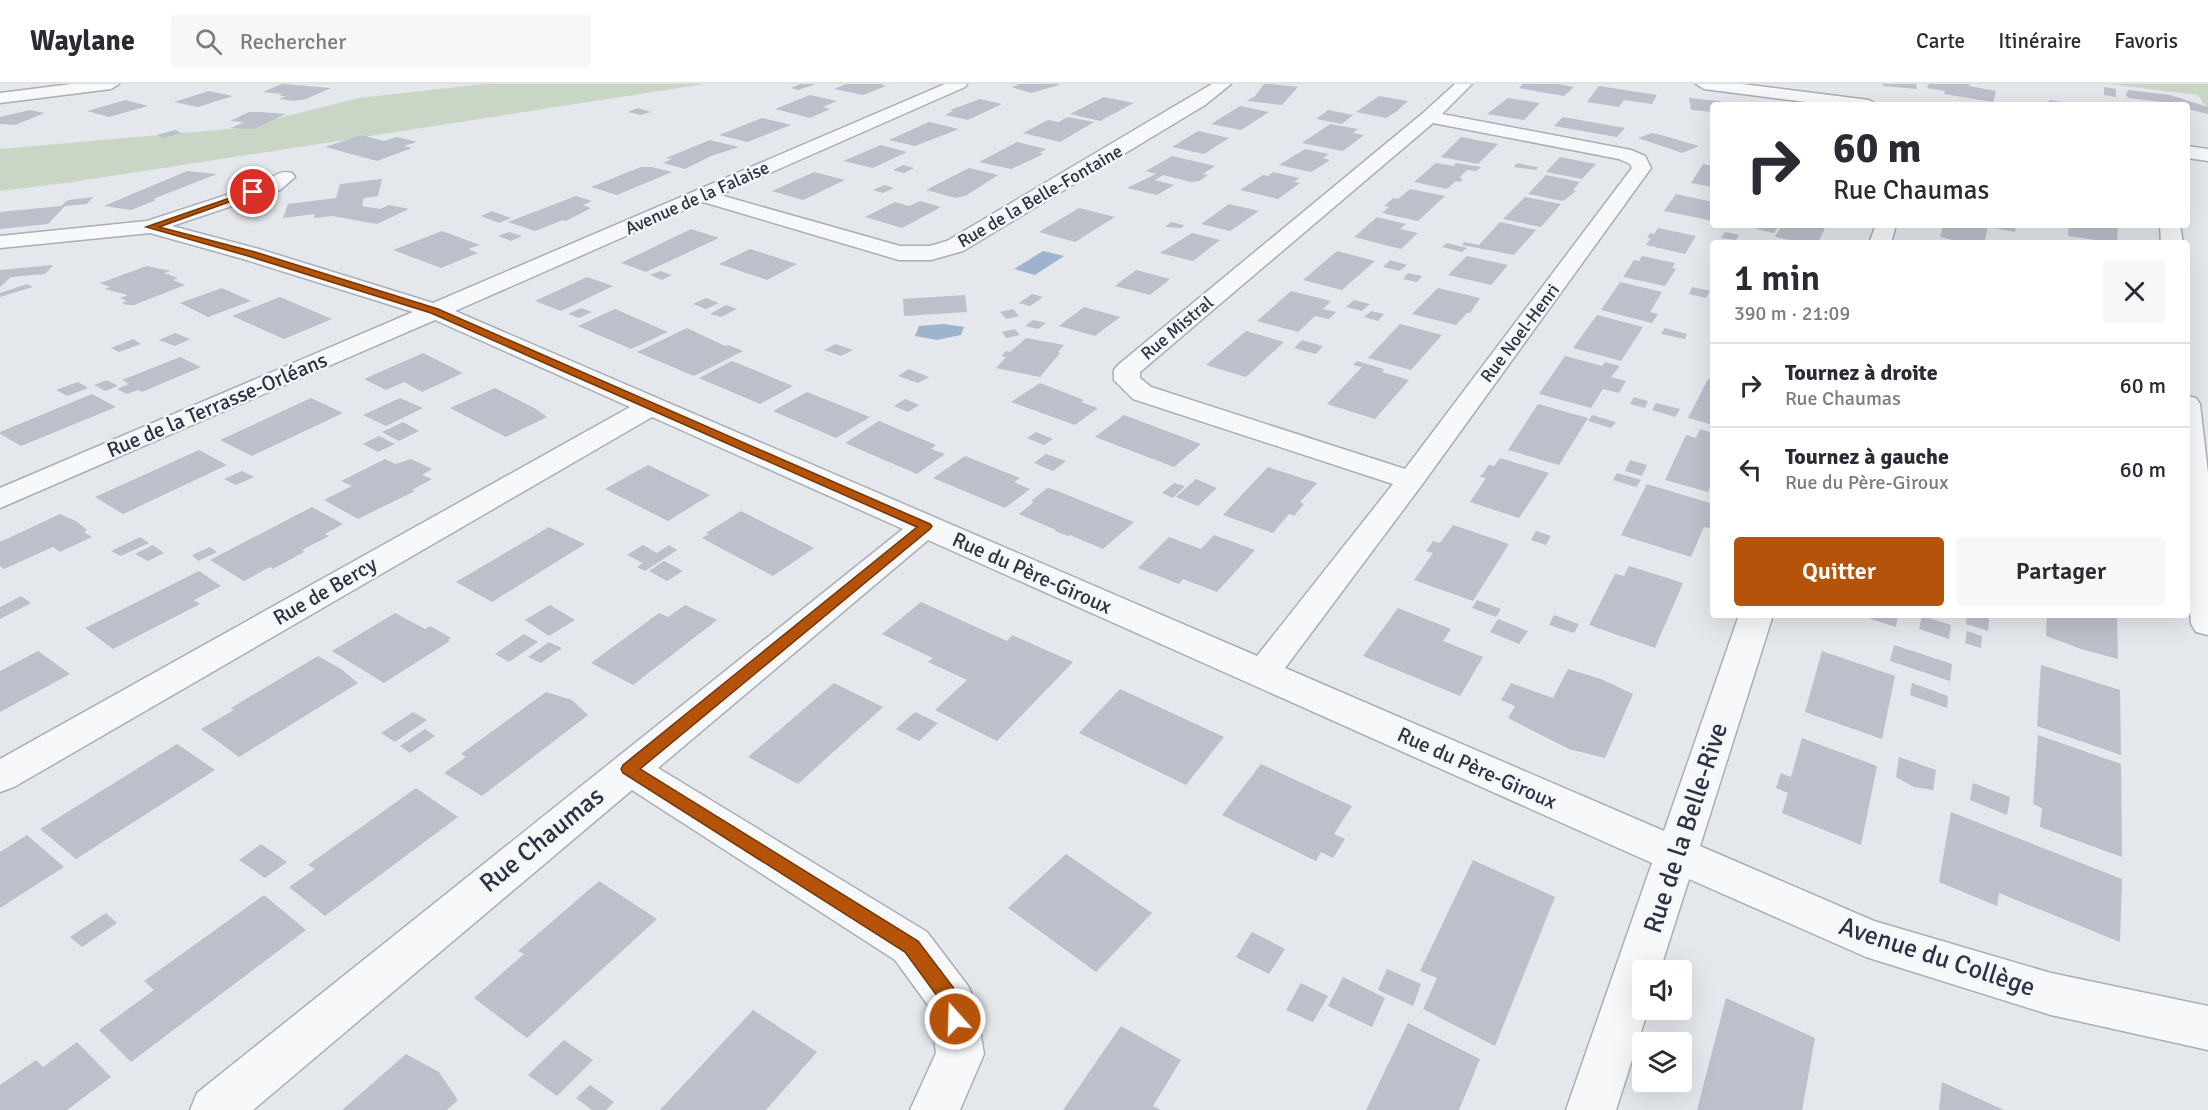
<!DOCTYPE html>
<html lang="fr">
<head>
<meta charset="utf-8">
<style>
	body { margin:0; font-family:Signika,sans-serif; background:#f7f7f7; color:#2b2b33; height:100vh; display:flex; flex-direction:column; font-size:22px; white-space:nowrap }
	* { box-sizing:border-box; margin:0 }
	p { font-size:20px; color:#7c7c81 }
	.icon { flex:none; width:33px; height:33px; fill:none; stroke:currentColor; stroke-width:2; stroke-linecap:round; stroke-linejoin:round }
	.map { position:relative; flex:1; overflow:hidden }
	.panel { position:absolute; left:1710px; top:156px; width:480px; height:378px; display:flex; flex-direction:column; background:#fff; border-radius:6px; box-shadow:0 6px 24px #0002 }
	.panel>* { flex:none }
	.top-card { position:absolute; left:1710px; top:18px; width:480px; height:126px; border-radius:6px; box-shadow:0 6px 24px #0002; background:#fff; color:#2b2b33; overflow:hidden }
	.fabs { position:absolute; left:1632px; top:876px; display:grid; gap:12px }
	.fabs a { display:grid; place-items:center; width:60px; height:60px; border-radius:6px; background:#fff; box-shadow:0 6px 24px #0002; font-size:30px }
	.pin { position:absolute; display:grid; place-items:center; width:51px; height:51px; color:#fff; margin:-26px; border:3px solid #fff; border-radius:50%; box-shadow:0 2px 6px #0007 }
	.me { position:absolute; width:66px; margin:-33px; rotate:340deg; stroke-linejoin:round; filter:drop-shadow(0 0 4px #0008) }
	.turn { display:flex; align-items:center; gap:21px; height:126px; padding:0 24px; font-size:27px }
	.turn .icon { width:78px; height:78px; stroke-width:2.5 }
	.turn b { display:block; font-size:42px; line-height:51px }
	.round { display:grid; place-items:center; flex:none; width:63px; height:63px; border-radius:6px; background:#f7f7f7 }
	.summary { display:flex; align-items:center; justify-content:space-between; height:102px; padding:0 24px }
	h1 { font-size:36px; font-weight:600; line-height:45px }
	.cta { display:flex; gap:12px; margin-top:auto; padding:12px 24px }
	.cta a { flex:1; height:69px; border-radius:6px; background:#b45309; color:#fff; font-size:24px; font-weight:600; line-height:69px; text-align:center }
	.cta a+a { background:#f7f7f7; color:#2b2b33 }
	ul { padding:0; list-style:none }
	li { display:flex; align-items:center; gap:18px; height:84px; padding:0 24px; border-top:2px solid #e1e1e2 }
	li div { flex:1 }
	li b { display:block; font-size:22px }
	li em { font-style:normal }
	header { display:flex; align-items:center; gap:36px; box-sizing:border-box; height:84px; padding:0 30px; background:#fff; border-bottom:2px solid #e1e1e2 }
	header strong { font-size:28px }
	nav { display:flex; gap:33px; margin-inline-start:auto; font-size:21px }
	.search { width:420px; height:54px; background:#f7f7f7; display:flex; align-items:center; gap:15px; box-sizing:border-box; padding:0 21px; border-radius:6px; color:#7c7c81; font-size:22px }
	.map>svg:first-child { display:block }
	.green { fill:#c9d6c5 }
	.water { fill:#9fb4cc }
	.building { fill:#bbc0ca }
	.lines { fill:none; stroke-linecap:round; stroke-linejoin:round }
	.minor-casing { stroke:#a9aeb7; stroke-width:3 }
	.minor { fill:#f7f8fa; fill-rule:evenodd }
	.route { fill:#b45309; stroke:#753606; stroke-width:1.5 }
	.labels { text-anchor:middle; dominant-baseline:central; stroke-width:5; stroke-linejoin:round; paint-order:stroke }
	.far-street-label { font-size:18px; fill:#2b3445; stroke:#f4f6f9 }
	.street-label { font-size:21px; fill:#2b3445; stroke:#f4f6f9 }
	.near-street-label { font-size:26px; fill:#2b3445; stroke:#f4f6f9 }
</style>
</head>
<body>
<header>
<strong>Waylane</strong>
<div class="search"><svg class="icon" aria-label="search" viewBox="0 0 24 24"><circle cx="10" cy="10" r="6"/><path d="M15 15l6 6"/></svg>Rechercher</div>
<nav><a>Carte</a><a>Itinéraire</a><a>Favoris</a></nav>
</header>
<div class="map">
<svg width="2208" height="1026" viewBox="0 0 2208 1026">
	<rect width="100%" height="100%" fill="#e4e7ec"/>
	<path class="green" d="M484 0H704L73 98 0 107V65L239 44 359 14Z
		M2109 0H2208V26L2198 11Z"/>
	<path class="water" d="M1043 167 1064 172 1035 191 1014 185Z
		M944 240 964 243 961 251 937 256 915 252 919 242Z"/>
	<path class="building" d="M282 0 307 2 331 4 306 15 293 17 279 15 286 12H279L283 10 263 8Z
		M800 0H816L798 6 791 4Z
		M846 0H884L882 1 886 2 863 11 834 5Z
		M1020 0H1059V1L1031 9 1011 3Z
		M1264 0H1271L1298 3 1282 21 1247 17 1255 12Z
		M1523 0H1558L1574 3 1564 12 1519 4Z
		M1883 0H1916L1917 5 1883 2Z
		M1929 0H1970L1969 2 1996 7 1993 18 1944 10 1945 7 1927 4Z
		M1599 2 1657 11 1652 20 1624 16 1619 23 1587 18Z
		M2104 3 2116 5V13L2104 11Z
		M2128 6 2170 11 2208 23V30L2187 25V21L2129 14 2126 11Z
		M209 7 233 12 198 23 174 18Z
		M810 11 837 17 823 23 830 25 810 34 775 25Z
		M1379 12 1408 17 1396 28 1386 34 1356 28Z
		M1104 13 1134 19 1100 37 1070 30Z
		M1508 14 1540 19 1524 36 1487 30Z
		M1689 14 1719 17 1735 21H1713V28L1691 26Z
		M980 15 1002 20 968 36 945 31 953 27 950 26Z
		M126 16 148 22 109 33 87 27Z
		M2049 16 2075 20V21H2048Z
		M1240 22 1269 28 1241 46 1211 40Z
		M638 24 651 28 641 31 628 28Z
		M30 26 45 29 15 41 0 40V33Z
		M1328 26 1353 31 1342 40 1316 35Z
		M249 28H259L286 30 254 45 231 44 244 38 230 37Z
		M1068 33 1094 38 1060 58 1023 49 1048 36 1058 38Z
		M1563 33 1625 44 1617 53 1554 42Z
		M762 34 791 41 747 58 719 51Z
		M929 38 959 45 915 62 889 56Z
		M1330 40 1358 45 1353 49 1364 51 1343 67 1302 59Z
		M175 46 182 49 163 54 157 51Z
		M1198 47 1229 54 1204 70 1172 63Z
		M1652 49 1665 52 1699 62 1682 69 1638 54Z
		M361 51 384 57 397 53 417 58 404 62 412 64 377 77 325 63Z
		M1461 53 1498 60 1478 80 1441 73Z
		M710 56 739 63 711 72 685 85 663 79 672 75 666 74Z
		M1017 58 1046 65 1039 69 1044 70 1011 85 979 78Z
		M881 61 907 68 873 84 843 77Z
		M1305 65 1329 70 1323 74 1330 76 1311 88 1279 81Z
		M1172 72 1215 82 1203 90 1208 91 1199 97 1191 98 1163 91 1155 96 1174 101 1157 111 1127 104 1156 90 1146 87Z
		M1560 73 1596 80 1582 95 1546 88Z
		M1436 79 1453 82 1456 79 1481 83 1476 87 1467 86 1459 94 1463 95 1460 98 1456 97 1447 105 1414 98Z
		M1517 79 1530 82 1538 83 1536 86 1514 83Z
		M1703 80 1713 82V103L1691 99Z
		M903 81 914 84 904 89 893 86Z
		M641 83H652L672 88 617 111 591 103Z
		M969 84 998 91 967 111 956 114 926 106Z
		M187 87 217 90 153 115 156 116 131 126 104 122Z
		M814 88 845 96 803 116 772 107Z
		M1273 88 1299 94 1294 98 1300 99 1278 115 1240 106 1263 91 1268 92Z
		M1546 91 1580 98 1573 106 1576 107 1563 117 1528 110Z
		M382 95 378 112 364 114 362 122 380 125 389 121 409 125 377 140 332 132 314 134 315 130 283 134 288 120 336 114 340 100Z
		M884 101 894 104 883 109 873 106Z
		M1410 105 1445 112 1418 137 1382 129 1389 123 1384 122 1393 114 1398 115Z
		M1676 110 1713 118V137L1664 127Z
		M576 112 592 117 583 121 591 124 566 137 563 136 535 147 508 138Z
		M93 113 87 120 65 122 48 140 0 145V128L61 122 68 116Z
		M1525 113 1561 120 1541 143 1503 135Z
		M920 117 941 123 902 144 865 133 895 118 909 122Z
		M1229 120 1259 127 1230 147 1201 140Z
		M1079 124 1115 133 1075 158 1039 148Z
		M492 127 511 134 499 139 481 132Z
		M1377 133 1406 140 1400 145 1418 149 1401 165 1354 153Z
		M1171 138 1184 141 1181 144 1165 143Z
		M1500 138 1536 146 1514 171 1462 161 1464 158 1479 161Z
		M1758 141H1768L1778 143 1774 149 1756 145Z
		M1782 141H1825V144L1818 159H1805L1775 153Z
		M1943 141H2016L2015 148 1988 143 1984 159H1964L1940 153Z
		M2069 141 2118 142 2117 159 2068 152Z
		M1658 144 1696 152 1685 170 1646 161 1651 154H1647L1650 149 1654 150Z
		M691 145 719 154 646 188 621 179Z
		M442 147 480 161 468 165 478 169 441 184 393 166Z
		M509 148 522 152 511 157 498 152Z
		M1725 148 1739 151 1736 156 1721 154Z
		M1192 149 1220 156 1193 177 1160 169Z
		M1447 159 1467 164 1462 168 1442 163Z
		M750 165 797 180 767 196 719 180Z
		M1337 167 1375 177 1342 206 1303 196Z
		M1467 172 1508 181 1491 201 1448 191Z
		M1642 172 1675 179 1672 184 1676 185 1665 202 1623 193 1634 176 1639 177Z
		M1390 176 1407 181 1399 187 1383 183Z
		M53 181 45 190 11 193 0 203V186Z
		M147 182 171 187 164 189 178 194 173 196 185 201 134 221H127L122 219 127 217 120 214 128 211 104 205 110 203 100 199Z
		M1136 186 1170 195 1150 211 1115 202Z
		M660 187 672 191 662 196 650 191Z
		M1408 189 1422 192 1417 198 1403 195Z
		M587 193 613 202 561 227 535 217Z
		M1620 198 1662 208 1650 228 1658 230 1652 239 1601 226Z
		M27 200 33 203 0 213V209Z
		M1692 203 1710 207 1706 214 1689 210Z
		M222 204 251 217 208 233 180 219Z
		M1438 204 1480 214 1470 229H1467L1456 241 1412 230Z
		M1291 207 1331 217 1323 225 1336 228 1329 235 1315 232 1298 248 1257 237Z
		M1032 210 1043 213 1030 222 1019 219Z
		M965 211 967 228 904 232 903 215Z
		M280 213 332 235 284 255 232 232Z
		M706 214 719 219 706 225 693 220Z
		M1354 216 1370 220 1362 227 1346 223Z
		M726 221 737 225 721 233 710 230Z
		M1084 223 1120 233 1095 252 1059 242Z
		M581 224 592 228 579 234 568 230Z
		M615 225 668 248 631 265 578 242Z
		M1013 225 1019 232 1006 235 1000 228Z
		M1371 227 1384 230 1378 237 1364 233Z
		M1597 231 1643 243 1621 277 1573 264Z
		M1033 236 1046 239 1038 245 1025 242Z
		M1400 240 1442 251 1411 286 1368 274Z
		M687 244 725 262 728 261 743 267 694 292 637 268Z
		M1665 244 1687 250 1685 255 1661 250Z
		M1015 245 1020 251 1006 254 1002 248Z
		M1246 247 1284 258 1246 293 1206 281Z
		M175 249 190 255 175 262 159 256Z
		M1026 254 1064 261 1058 268 1060 269 1040 293 996 284 1006 273 1001 272 1006 267 1010 268Z
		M133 255 141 260 119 268 111 264Z
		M1302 256 1323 262 1316 270 1294 264Z
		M836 260 853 266 841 272 824 266Z
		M423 269 463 289 422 308 404 298 386 306 364 295Z
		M1565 272 1602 282 1605 278 1620 282 1611 293 1626 297 1619 309 1603 305 1591 324 1539 310Z
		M180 273 201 283 142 308 138 306 127 310 117 305 129 300 122 296Z
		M732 277 793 302 760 320 699 294Z
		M1357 277 1384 285 1382 288 1409 296 1375 335 1327 320 1362 283 1353 281Z
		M909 285 929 293 918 299 898 292Z
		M1708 295 1713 296V341L1688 334Z
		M107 296 118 302 105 307 94 301Z
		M78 298 88 304 67 312 56 306Z
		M1040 299 1084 316 1081 318 1098 324 1075 341 1011 318Z
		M495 304 536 325 547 333 506 353 450 324Z
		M807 308 870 333 836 354 773 327Z
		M92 310 116 323 21 362 0 350V348Z
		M1634 313 1648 317 1645 324 1630 320Z
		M311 314 343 329 252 372 220 356Z
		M400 314 423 324 386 342 363 331Z
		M905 315 919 321 908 328 894 322Z
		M1656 319 1680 325 1675 333 1652 326Z
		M1538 320 1588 334 1559 381 1508 366Z
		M1124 331 1201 360 1174 383 1095 353Z
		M1592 331 1616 338 1611 344 1588 337Z
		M879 337 936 361 931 365 945 370 917 390 845 359Z
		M403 338 419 347 399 357 382 348Z
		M1700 345 1713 349V397L1708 408 1665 396 1686 351 1696 354Z
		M1036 348 1053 355 1044 361 1027 354Z
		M379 352 395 360 378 368 363 360Z
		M199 366 227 381 123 430 95 413Z
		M1046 370 1066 377 1053 387 1034 379Z
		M965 372 1020 394 1014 398 1030 405 1005 424 933 394Z
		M1500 374 1549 389 1519 434 1470 418 1486 394 1480 393 1489 381 1494 382Z
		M385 375 395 380 411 375 432 385 422 391 432 395 412 406 415 407 358 435 324 416 352 402 341 397Z
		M1630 376 1647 381 1642 392 1625 387Z
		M648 381 710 411 668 437 605 405Z
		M1268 383 1317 399 1300 418 1304 420 1294 432 1289 430 1273 449 1223 431Z
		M242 387 254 393 236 401 224 395Z
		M1617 389 1641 396 1636 403 1613 396Z
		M1196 395 1217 404 1198 422 1176 413Z
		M1174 399 1185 402 1173 414 1162 409Z
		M1647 400 1713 420 1710 429 1713 430V445L1704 443 1691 473 1621 451Z
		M1050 404 1134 438 1103 465 1070 451 1068 452 1055 447 1056 446 1019 430 1034 418 1031 417 1046 405Z
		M312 423 343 440 325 450 329 452 302 466 304 468 273 485 270 483 244 497 210 476Z
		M741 427 814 464 773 492 702 454 709 450 706 449Z
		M60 430 76 437 87 446 84 448 92 453 60 468 53 463 4 485 0 482V458Z
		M1453 441 1509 460 1473 517 1414 496 1433 469 1426 467 1433 457 1440 459Z
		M549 443 585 460 492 518 456 498Z
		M1536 447 1551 452 1546 461 1531 456Z
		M1214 451 1255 466 1217 508 1183 495 1179 500 1138 484 1169 453 1201 465Z
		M140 453 149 459 121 472 111 467Z
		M153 461 164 469 148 477 135 470Z
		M643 461 657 469 669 461 677 466 645 487 637 483 643 479 627 471Z
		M210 463 217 468 198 477 192 471Z
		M664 477 683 487 667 497 649 487Z
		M1629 482 1683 499 1655 564 1589 541 1615 490 1624 492Z
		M199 487 221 502 194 516 200 520 113 565 85 544Z
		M21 512 31 519 0 535V523Z
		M1477 516 1501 525 1496 533 1472 524Z
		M921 518 1007 557 1012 551 1073 578 997 657 935 626 967 596 928 578 933 574 882 550Z
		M550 521 575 536 549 552 525 536Z
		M685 521 717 536 633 601 591 579 659 529 668 533Z
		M1398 524 1451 545 1443 557 1483 573 1460 612 1363 572Z
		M395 529 425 545 430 542 451 554 448 556 450 557 384 599 332 567Z
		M1554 531 1579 540 1574 549 1549 541Z
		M1859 531H1898L1896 543Z
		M1967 531 1989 534 1988 547 1966 540Z
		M2047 531H2117L2118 575 2081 565 2046 552Z
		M1922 532 1951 541 1949 555 1919 545Z
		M1498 535 1528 547 1519 560 1490 548Z
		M1967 547 1982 552 1981 564 1965 559Z
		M524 550 538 558 509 578 495 570Z
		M549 558 562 564 541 579 528 573Z
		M1894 561 1952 580 1950 597 1890 577Z
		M38 567 70 590 0 628V587Z
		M1822 567 1895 592 1882 655 1805 628Z
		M318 572 341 585 358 599 239 673 201 645 234 626 231 624Z
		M2041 581 2120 606 2121 671 2037 642Z
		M1568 585 1601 595 1633 610 1605 674 1569 665 1508 634 1515 622 1501 616 1511 599 1553 614Z
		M834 599 883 623 798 700 748 673Z
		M1912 599 1948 612 1947 624 1910 611Z
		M1120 605 1224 653 1186 701 1079 649Z
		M546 608 572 616 588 631 482 712 444 689 466 673 461 670Z
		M413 628 427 636 395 658 381 649Z
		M915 628 938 639 919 657 896 645Z
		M425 645 435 652 410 669 400 662Z
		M2038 651 2121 680 2122 773 2040 743 2042 724 2033 720Z
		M1802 654 1877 682 1861 761 1782 729 1788 709 1776 704 1781 689 1791 693Z
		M177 660 215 686 76 775 40 745Z
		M1899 673 1936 686 1933 706 1914 703 1896 693Z
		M1261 680 1352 722 1334 750 1345 755 1333 774 1321 768 1316 777 1222 731Z
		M1973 699 2010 713 2007 731 1970 716Z
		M416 704 458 733 325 832 289 803 315 785 308 781Z
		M1951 728 2122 795 2120 858 1999 809 1997 822 1939 798Z
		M27 751 64 783 0 824V768Z
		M261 760 287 778 265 794 239 776Z
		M1066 770 1152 829 1096 888 1008 824Z
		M1473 776 1555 813 1495 962 1423 925 1437 894 1420 887Z
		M599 797 657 835 527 954 474 914 524 870 518 867Z
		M264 811 306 846 131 978 99 946 154 906 144 897Z
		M106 829 117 839 82 863 70 853Z
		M1252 848 1285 865 1269 890 1236 873Z
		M1387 885 1421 900 1413 922 1378 906Z
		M1343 893 1385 914 1372 943 1328 922Z
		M1301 899 1328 912 1313 938 1286 926Z
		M1726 914 1815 954 1802 1026H1697Z
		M753 926 817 968 766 1026H660Z
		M1408 939 1480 975 1459 1026H1366Z
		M1121 942 1181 976 1153 1022 1161 1026H1063Z
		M564 956 593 976 557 1012 528 991Z
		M77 958 111 993 67 1026H0V1001L36 976 43 983Z
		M406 970 439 988 458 1016 447 1026H342Z
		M1942 998 2004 1026H1939Z
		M590 1001 614 1018 606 1026H592L576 1014Z"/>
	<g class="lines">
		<defs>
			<path id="minor" d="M72 0H119L111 5 0 19V9Z
				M945 0H967L965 3 720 111 900 162H930L947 157 1212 0H1231L1205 21 963 167 931 176H899L703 118 455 227 1257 572 1393 400 1133 315 1114 296V286L1118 281 1423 29 1455 0H1472L1442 30 1631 66 1645 72 1651 84 1421 402 1285 584 1664 747 1739 531H1773L1700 762 1874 837 2051 889 2208 922V966L2051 931 1866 873 1689 795 1660 886H1642V926H1648L1616 1026H1566L1652 779 928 456 658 684 927 848 968 902 975 917 984 970 960 1026H910L936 969 930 924 895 876 632 706 253 1026H190L197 1009 903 445 652 333 14 703 0 708V675L630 323 435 236 0 424V404L413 228 243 175 150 149 0 164V152L147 137 266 98C275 91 281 86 292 89L295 93 280 106 172 142 259 165 433 219ZM1433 39 1619 75 1630 80 1632 84 1405 385 1151 303 1140 294V288Z
				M1696 0H1742L1869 16 1877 21H1830L1704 5Z
				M2187 62 2208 65V77L2187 74Z
				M1876 141H1896L1891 159H1869Z
				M2160 141H2180L2183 159H2161Z
				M2187 312 2196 314 2200 320 2208 389V551L2196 548 2191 540 2187 489Z"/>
		</defs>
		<use href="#minor" class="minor-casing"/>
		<use href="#minor" class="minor"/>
	</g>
	<path class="route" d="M250 107 257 108 159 143 255 168 438 225 930 440 932 442 930 445 640 685 918 857 959 911 964 935 961 941 955 943 948 941 943 920 905 868 623 689 621 685 623 681 917 443 431 229 248 172 146 143Z"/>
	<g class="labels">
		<g class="far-street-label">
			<text transform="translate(1040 112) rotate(-30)">Rue de la Belle-Fontaine</text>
			<text transform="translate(697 114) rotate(-24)">Avenue de la Falaise</text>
			<text transform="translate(1177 244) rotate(-40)">Rue Mistral</text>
			<text transform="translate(1520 249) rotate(-53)">Rue Noel-Henri</text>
		</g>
		<g class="street-label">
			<text transform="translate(217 321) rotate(-23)">Rue de la Terrasse-Orléans</text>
			<text transform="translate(1032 489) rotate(24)">Rue du Père-Giroux</text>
			<text transform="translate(325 507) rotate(-30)">Rue de Bercy</text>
			<text transform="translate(1477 684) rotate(24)">Rue du Père-Giroux</text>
		</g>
		<g class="near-street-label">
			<text transform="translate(1686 744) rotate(-72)">Rue de la Belle-Rive</text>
			<text transform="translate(542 756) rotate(-39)">Rue Chaumas</text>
			<text transform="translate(1937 873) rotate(18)">Avenue du Collège</text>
		</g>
	</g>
</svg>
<div class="fabs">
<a><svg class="icon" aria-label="sound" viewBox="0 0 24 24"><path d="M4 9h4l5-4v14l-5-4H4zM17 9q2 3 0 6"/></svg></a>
<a><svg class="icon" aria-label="layers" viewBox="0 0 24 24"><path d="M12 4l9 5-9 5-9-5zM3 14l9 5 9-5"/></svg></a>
</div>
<div class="pin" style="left:253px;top:108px;background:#d93025"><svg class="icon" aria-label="arrive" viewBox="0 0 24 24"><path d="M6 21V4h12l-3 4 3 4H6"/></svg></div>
<svg class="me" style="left:955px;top:935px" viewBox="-20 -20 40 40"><circle r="17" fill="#b45309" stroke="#fff" stroke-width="3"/><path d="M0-11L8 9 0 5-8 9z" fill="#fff"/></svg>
<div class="top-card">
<div class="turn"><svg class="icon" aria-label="right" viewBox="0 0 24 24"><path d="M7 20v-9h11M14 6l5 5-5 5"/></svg><div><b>60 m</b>Rue Chaumas</div></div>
</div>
<section class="panel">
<div class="summary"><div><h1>1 min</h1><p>390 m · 21:09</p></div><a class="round"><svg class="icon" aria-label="close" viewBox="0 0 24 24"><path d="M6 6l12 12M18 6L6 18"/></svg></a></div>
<ul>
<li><svg class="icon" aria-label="right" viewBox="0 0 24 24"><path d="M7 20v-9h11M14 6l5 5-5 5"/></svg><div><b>Tournez à droite</b><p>Rue Chaumas</p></div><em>60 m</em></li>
<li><svg class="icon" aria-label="left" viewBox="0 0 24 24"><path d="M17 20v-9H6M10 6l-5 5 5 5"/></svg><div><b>Tournez à gauche</b><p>Rue du Père-Giroux</p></div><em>60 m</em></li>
</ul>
<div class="cta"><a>Quitter</a><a>Partager</a></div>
</section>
</div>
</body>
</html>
